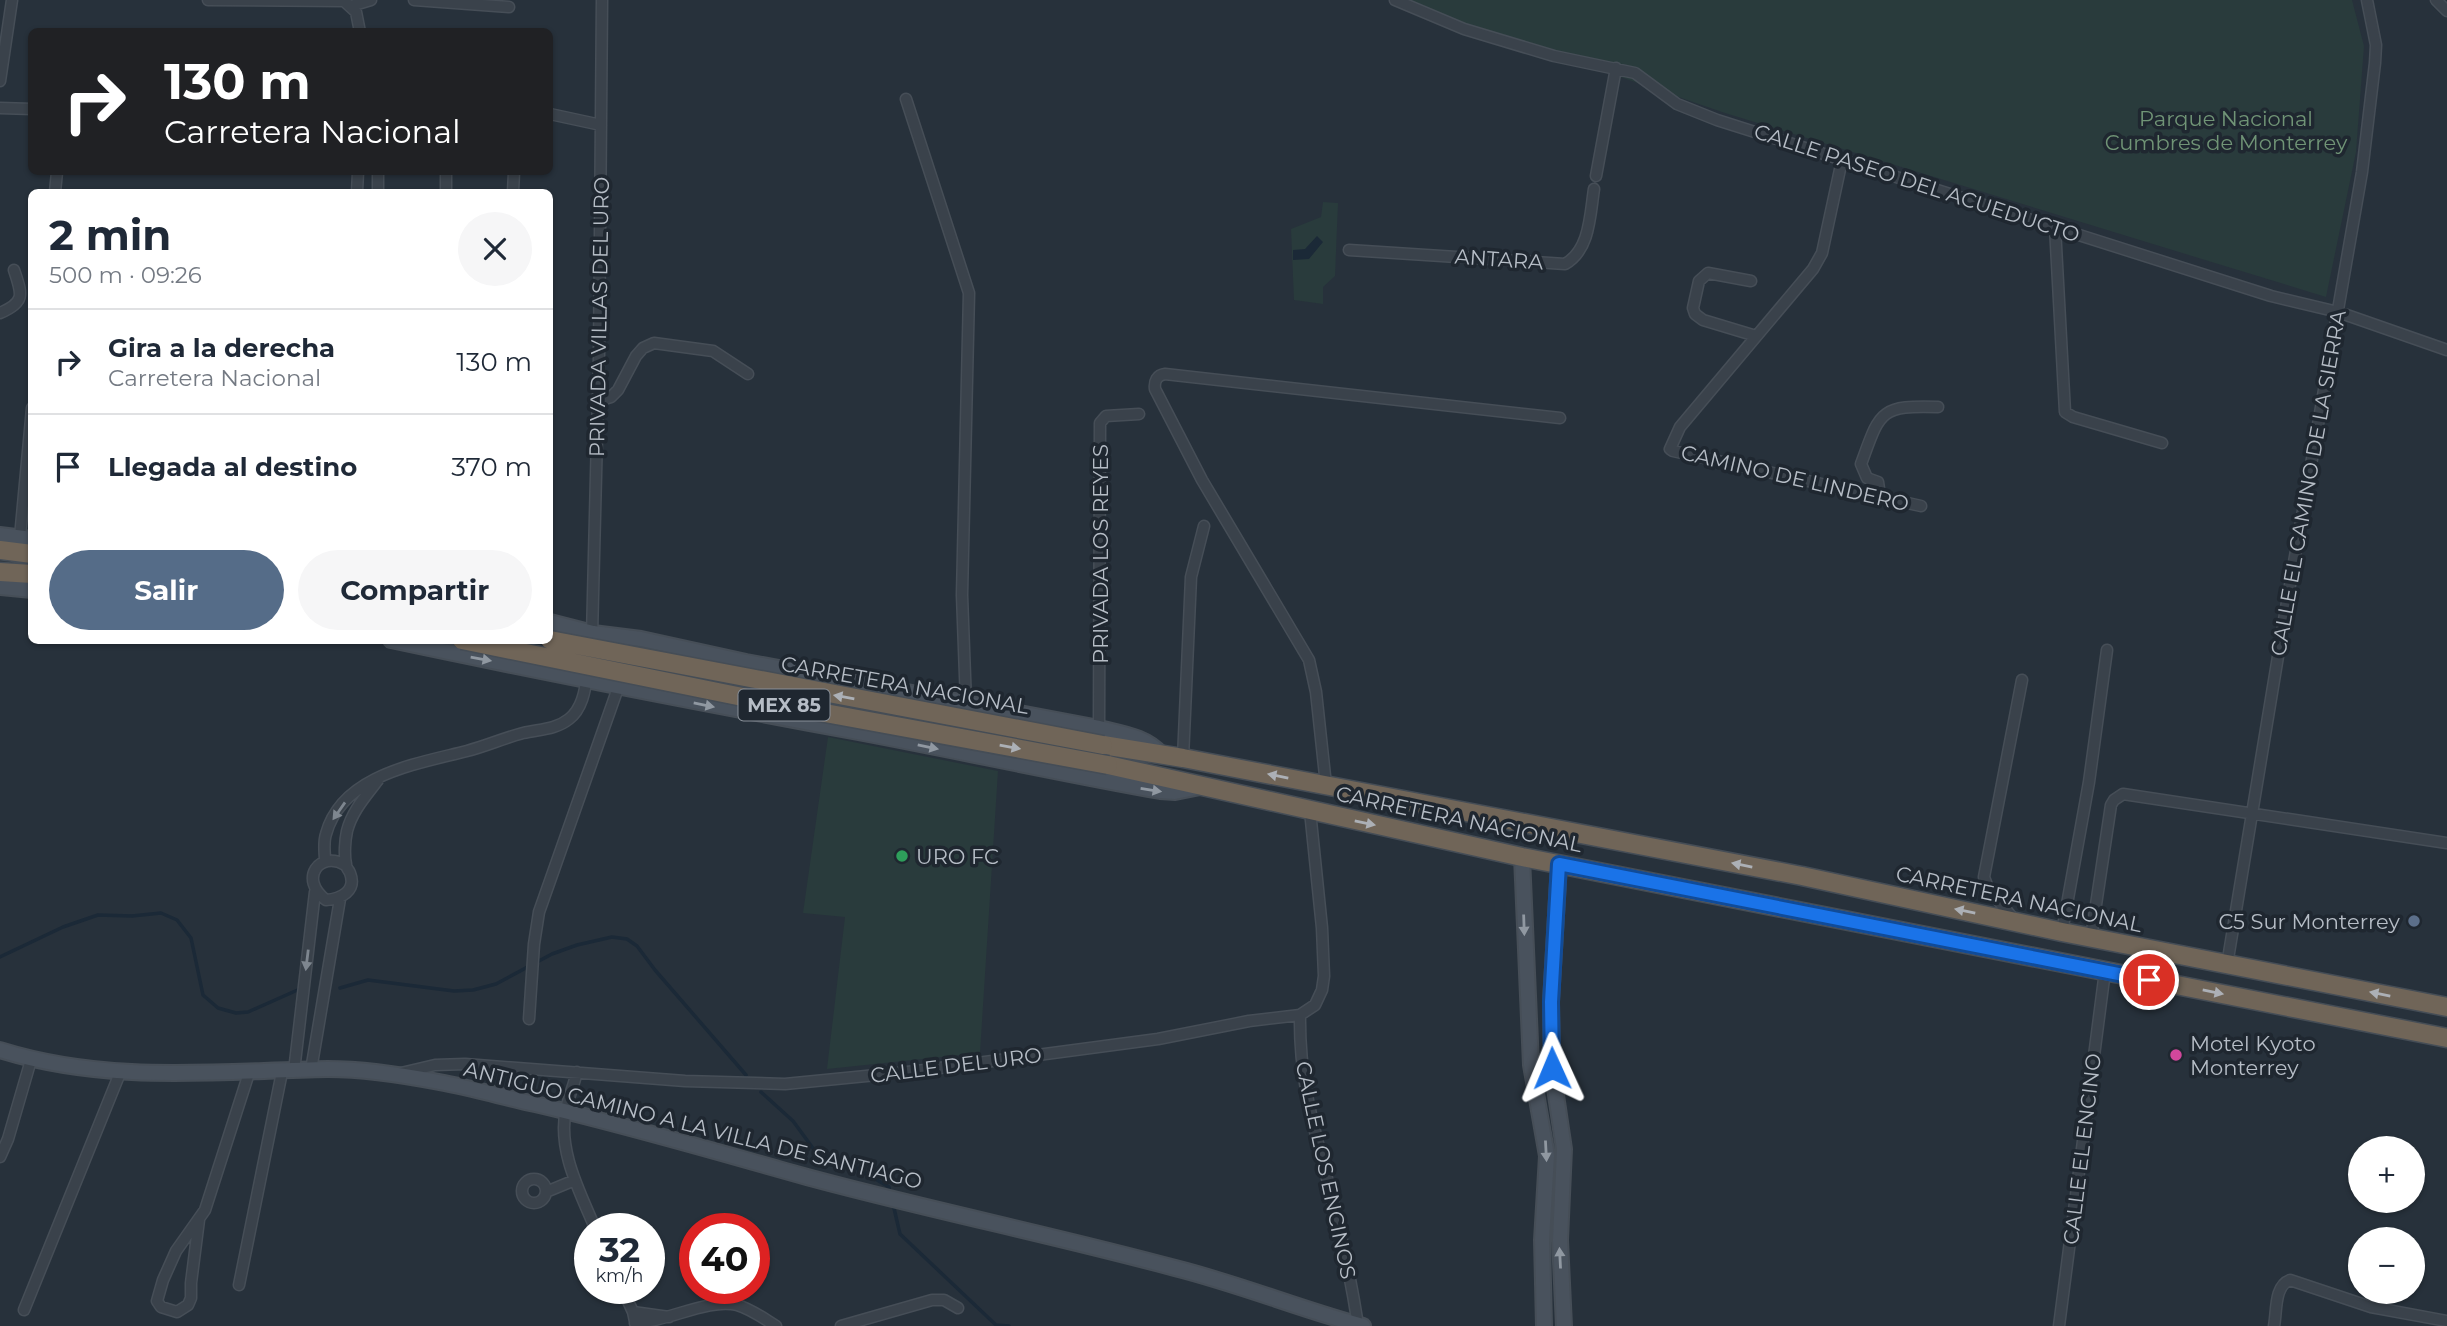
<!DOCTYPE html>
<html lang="es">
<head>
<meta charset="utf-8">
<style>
	body { margin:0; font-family:Montserrat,sans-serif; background:#f6f6f7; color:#1f2937; height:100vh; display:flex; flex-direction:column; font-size:26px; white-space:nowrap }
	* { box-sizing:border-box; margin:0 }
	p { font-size:23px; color:#747a83 }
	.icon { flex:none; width:38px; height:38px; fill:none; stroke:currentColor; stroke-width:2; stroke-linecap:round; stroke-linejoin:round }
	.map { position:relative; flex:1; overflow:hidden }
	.details { position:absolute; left:28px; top:189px; width:525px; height:455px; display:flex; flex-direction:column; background:#fff; border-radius:10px; box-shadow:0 2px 5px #0004 }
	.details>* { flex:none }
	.guide { position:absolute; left:28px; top:28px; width:525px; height:147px; border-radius:10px; box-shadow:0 2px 5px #0004; background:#202124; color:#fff; overflow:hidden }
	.fabs { position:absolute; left:2348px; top:1136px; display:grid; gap:14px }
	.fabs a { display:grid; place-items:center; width:77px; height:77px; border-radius:50%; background:#fff; box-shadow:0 2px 5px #0004; font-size:35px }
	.speed { position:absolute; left:574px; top:1213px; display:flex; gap:14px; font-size:35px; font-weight:700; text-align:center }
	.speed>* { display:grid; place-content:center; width:91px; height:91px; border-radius:50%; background:#fff; box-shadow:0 2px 5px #0004; line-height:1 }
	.speed small { font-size:18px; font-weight:400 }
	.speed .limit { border:10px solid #d22; background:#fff; color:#111 }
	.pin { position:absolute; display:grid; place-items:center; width:60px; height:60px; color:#fff; margin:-30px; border:4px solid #fff; border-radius:50%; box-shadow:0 2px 7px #0007 }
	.me { position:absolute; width:77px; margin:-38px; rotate:359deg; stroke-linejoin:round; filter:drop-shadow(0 0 5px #0008) }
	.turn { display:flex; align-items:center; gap:24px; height:147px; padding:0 21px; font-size:32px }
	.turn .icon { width:91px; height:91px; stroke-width:2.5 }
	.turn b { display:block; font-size:49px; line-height:60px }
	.round { display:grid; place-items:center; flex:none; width:74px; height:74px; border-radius:37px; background:#f6f6f7 }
	.head { display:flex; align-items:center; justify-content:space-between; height:119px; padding:0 21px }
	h1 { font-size:42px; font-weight:700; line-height:52px }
	.action { display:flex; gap:14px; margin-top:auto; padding:14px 21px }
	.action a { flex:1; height:80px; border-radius:42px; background:#556c88; color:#fff; font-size:28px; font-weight:700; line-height:80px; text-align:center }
	.action a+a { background:#f6f6f7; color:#1f2937 }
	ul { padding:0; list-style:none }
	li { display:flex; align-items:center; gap:21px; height:105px; padding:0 21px; border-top:2px solid #e0e1e3 }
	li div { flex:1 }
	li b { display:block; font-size:26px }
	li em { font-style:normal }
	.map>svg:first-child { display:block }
	.green { fill:#293b3c }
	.water { fill:#1b2937 }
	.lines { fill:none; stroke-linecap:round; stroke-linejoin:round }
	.stream { stroke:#1b2937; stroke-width:3.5 }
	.street-casing { stroke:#464e57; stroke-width:13 }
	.secondary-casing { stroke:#464e57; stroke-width:18 }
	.highway-casing { stroke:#454d56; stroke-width:21 }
	.street { stroke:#3a424b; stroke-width:10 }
	.secondary { stroke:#49525d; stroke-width:14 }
	.highway { stroke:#706558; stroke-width:18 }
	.highway-bridge-casing { stroke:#454d56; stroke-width:21; stroke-linecap:butt }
	.highway-bridge { stroke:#706558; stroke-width:18 }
	.oneway { fill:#9098a1 }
	.oneway2 { fill:#acb0b6 }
	.oneway3 { fill:#7e868f }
	.route-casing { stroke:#114b97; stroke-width:18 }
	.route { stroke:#1a73e8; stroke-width:12 }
	.leisure-dot { fill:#2e9e5b; stroke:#1f2730; stroke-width:2.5 }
	.service-dot { fill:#5c6f8a; stroke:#1f2730; stroke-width:2.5 }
	.hotel-dot { fill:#d1479c; stroke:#1f2730; stroke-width:2.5 }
	.labels { text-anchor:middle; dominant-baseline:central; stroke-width:7; stroke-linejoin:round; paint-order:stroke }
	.shield { fill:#1f2730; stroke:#899099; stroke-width:2 }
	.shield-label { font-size:19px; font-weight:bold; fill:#b6bdc6 }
	.park-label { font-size:21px; fill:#709476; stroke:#1f2730 }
	.street-label { font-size:21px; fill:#b6bdc6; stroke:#1f2730 }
	.poi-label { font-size:21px; fill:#b6bdc6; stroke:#1f2730; text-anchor:start }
</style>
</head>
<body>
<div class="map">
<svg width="2447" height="1326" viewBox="0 0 2447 1326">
	<rect width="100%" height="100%" fill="#27313b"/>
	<path class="green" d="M1397 0H2352L2364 46 2356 152 2326 297 1725 113Z
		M1323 202 1338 203 1335 276 1323 287V304L1294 300 1291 229 1321 217Z
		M828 737 998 771 980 1053 827 1069 845 917 803 913Z"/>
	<path class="water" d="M1317 236 1323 242 1309 259 1293 260V250L1305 249Z"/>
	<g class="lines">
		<path class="stream" d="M0 957 63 927 98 915 132 916 161 913 177 920 191 938 203 995 218 1008 236 1013 248 1012 302 988
			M340 988 368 980 454 991 473 990 496 984 552 954 577 945 612 937 627 939 637 946 655 970 746 1075
			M761 1092 793 1121 815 1151 855 1167 889 1187 890 1193
			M893 1204 900 1234 996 1325 1009 1326"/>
		<defs>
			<path id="street" d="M208 0 344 1
				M414 0 509 7
				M1395 0 1464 29 1554 56 1635 73 1677 104 1717 120 2271 296 2338 312 2447 350
				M2436 0 2447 11
				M344 1 356 12 360 32
				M351 6 371 0
				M0 81 12 0
				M906 99 969 293 962 595 966 703
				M0 108 32 109
				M550 114 601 125
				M1842 160 1822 253 1813 269 1680 427 1670 449 1673 451 1921 506
				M378 172V192
				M1596 176 1616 68
				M55 192 57 172
				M357 192 358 172
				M446 192V172
				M513 192 514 172
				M2055 227 2065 412 2073 417 2162 443
				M1349 250 1565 264C1590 250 1590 215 1594 189
				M1751 281 1708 273 1699 281 1693 308 1695 314 1703 320 1756 336
				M0 313C26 302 22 294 14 270
				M598 401 611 397 618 390 636 356 643 348 654 343 713 351 748 374
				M1880 496 1878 482 1867 478 1861 464C1880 412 1879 405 1938 407
				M20 537 32 408
				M592 636 599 355 602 0
				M1099 728 1100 423 1106 416 1139 414
				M1183 758 1191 577 1204 526
				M1326 785 1316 692 1309 660 1202 480 1155 389C1154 381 1157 375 1165 374L1560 418
				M325 861C325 853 323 843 326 834 342 775 416 764 467 751 486 746 504 738 523 733 540 729 555 730 569 719 582 709 585 691 587 676
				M345 865C320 850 298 879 326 900 341 899 357 891 350 873 348 868 346 869 346 864 344 855 345 840 347 831 352 811 366 796 378 780
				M2016 922 1988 888 1984 877 2022 680
				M2062 932 2089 782 2107 650
				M2091 938 2111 805 2114 800 2123 794 2447 843
				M2227 965 2286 608 2362 172 2375 63 2376 45 2367 0
				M1300 1015C1299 1083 1315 1130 1331 1194 1342 1237 1351 1280 1358 1325
				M529 1019 534 944 539 912 618 688
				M311 1070 340 899
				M294 1071 315 892
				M577 1072C574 1084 569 1097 566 1109 557 1150 580 1192 595 1228
				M401 1073 435 1065 465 1064 685 1081 785 1084 917 1071 1158 1039 1249 1021 1300 1015 1315 1005 1322 990 1324 976 1322 928 1310 811
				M0 1157 8 1139 31 1060
				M522 1191a12 12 0 1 1 24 0a12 12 0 1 1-24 0Z
				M546 1192 575 1180
				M199 1220 191 1283V1298L188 1305 177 1312 161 1307 157 1301 163 1280 176 1251 205 1210 249 1073
				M239 1285 282 1072
				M622 1288 633 1312 636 1326
				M24 1310 120 1073
				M633 1312 669 1317
				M635 1323C667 1322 708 1298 737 1305 751 1309 763 1318 776 1326
				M841 1326 932 1300H944L958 1308
				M2059 1326 2105 971
				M2274 1326C2277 1311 2274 1286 2290 1280L2371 1307 2447 1321"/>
			<path id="secondary" d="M0 535 32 539
				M0 587 32 590
				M550 622 593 633 641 639 746 662 1099 728C1122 734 1145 736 1161 754
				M391 640C546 673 702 703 858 732 959 751 1059 773 1160 791L1175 792 1200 787
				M1522 857 1531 1065 1547 1156 1542 1240 1544 1326
				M1559 864 1551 1001 1552 1068 1564 1149 1560 1240 1564 1326
				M0 1050C109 1084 216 1071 328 1069 365 1069 403 1075 439 1082 472 1088 503 1097 535 1104 626 1125 717 1152 807 1177 929 1210 1053 1235 1175 1268 1239 1284 1300 1309 1363 1326"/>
			<path id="highway" d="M0 550 32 554
				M0 572 32 574
				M1103 745 1183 758 1802 876 2062 932 2447 1007
				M1108 765 1522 857 2447 1038"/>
		</defs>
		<use href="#street" class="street-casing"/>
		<use href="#secondary" class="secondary-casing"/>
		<use href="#highway" class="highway-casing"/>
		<use href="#street" class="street"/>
		<use href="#secondary" class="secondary"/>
		<use href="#highway" class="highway"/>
		<defs>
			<path id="highway-bridge" d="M462 640 787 706 1108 765
				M550 640 1103 745"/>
		</defs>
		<use href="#highway-bridge" class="highway-bridge-casing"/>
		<use href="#highway-bridge" class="highway-bridge"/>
	</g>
	<defs><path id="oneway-solid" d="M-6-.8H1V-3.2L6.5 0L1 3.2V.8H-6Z" transform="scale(1.75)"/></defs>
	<g class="oneway">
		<use href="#oneway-solid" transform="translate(481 659) rotate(10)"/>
		<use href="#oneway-solid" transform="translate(704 705) rotate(11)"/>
		<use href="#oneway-solid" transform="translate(928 747) rotate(12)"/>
		<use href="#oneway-solid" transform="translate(1151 790) rotate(9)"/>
		<use href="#oneway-solid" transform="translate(1524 925) rotate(88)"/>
		<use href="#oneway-solid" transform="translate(1546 1151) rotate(87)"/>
		<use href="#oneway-solid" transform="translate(1560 1258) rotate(-93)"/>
	</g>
	<g class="oneway2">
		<use href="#oneway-solid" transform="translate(844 697) rotate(-170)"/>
		<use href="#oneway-solid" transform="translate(1010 747) rotate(10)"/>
		<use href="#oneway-solid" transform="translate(1278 776) rotate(-169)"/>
		<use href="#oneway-solid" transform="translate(1365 823) rotate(12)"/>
		<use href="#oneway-solid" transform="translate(1742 865) rotate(-169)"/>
		<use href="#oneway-solid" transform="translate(1965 911) rotate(-168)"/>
		<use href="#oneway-solid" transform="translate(2213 992) rotate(11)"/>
		<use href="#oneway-solid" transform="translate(2380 994) rotate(-169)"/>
	</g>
	<g class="oneway3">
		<use href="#oneway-solid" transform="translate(339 811) rotate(125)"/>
		<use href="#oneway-solid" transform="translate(307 960) rotate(97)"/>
	</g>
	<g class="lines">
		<defs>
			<path id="route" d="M1552 1068 1551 1002 1559 864 2149 980"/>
		</defs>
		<use href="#route" class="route-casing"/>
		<use href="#route" class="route"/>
	</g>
	<circle class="leisure-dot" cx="902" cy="856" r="7"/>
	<circle class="service-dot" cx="2414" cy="921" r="7"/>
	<circle class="hotel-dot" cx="2176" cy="1055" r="7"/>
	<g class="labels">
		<rect class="shield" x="738.5" y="689.5" width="91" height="31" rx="5"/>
		<g class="shield-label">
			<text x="784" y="705">MEX 85</text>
		</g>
		<g class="park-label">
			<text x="2226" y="118">Parque Nacional<tspan x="2226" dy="24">Cumbres de Monterrey</tspan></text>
		</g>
		<g class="street-label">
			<text transform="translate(1917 183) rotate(18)">CALLE PASEO DEL ACUEDUCTO</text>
			<text transform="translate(1499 259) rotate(4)">ANTARA</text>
			<text transform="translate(599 317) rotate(-89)">PRIVADA VILLAS DEL URO</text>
			<text transform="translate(1795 478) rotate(13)">CAMINO DE LINDERO</text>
			<text transform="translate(2308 483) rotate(-80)">CALLE EL CAMINO DE LA SIERRA</text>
			<text transform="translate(1100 554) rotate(-90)">PRIVADA LOS REYES</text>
			<text transform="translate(905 685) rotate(10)">CARRETERA NACIONAL</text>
			<text transform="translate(1459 819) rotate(12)">CARRETERA NACIONAL</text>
			<text transform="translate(2019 899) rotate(12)">CARRETERA NACIONAL</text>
			<text transform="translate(956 1065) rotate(-7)">CALLE DEL URO</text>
			<text transform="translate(693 1125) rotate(14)">ANTIGUO CAMINO A LA VILLA DE SANTIAGO</text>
			<text transform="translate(2082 1149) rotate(-83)">CALLE EL ENCINO</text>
			<text transform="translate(1326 1170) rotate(78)">CALLE LOS ENCINOS</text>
		</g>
		<g class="poi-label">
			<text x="916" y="856">URO FC</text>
			<text x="2400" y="921" text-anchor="end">C5 Sur Monterrey</text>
			<text x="2190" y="1043">Motel Kyoto<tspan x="2190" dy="24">Monterrey</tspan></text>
		</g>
	</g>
</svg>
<div class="fabs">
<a>+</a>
<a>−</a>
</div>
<div class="speed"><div>32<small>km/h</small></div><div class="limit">40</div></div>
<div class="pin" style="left:2149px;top:980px;background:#d93025"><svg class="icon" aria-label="arrive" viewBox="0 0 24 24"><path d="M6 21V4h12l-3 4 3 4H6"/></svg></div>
<svg class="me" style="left:1552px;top:1068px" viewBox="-20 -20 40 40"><path d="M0-17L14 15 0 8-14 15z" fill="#1a73e8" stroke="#fff" stroke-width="4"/></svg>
<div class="guide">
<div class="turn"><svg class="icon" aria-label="right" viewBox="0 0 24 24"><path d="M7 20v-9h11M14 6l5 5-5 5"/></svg><div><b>130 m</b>Carretera Nacional</div></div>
</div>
<section class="details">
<div class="head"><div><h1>2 min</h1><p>500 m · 09:26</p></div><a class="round"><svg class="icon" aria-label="close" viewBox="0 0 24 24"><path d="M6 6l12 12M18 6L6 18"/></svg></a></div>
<ul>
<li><svg class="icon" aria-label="right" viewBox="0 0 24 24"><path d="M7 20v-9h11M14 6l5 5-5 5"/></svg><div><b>Gira a la derecha</b><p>Carretera Nacional</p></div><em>130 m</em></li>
<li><svg class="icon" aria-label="arrive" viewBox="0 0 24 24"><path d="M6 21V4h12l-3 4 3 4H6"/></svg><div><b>Llegada al destino</b></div><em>370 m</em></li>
</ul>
<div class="action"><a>Salir</a><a>Compartir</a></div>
</section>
</div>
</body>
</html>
